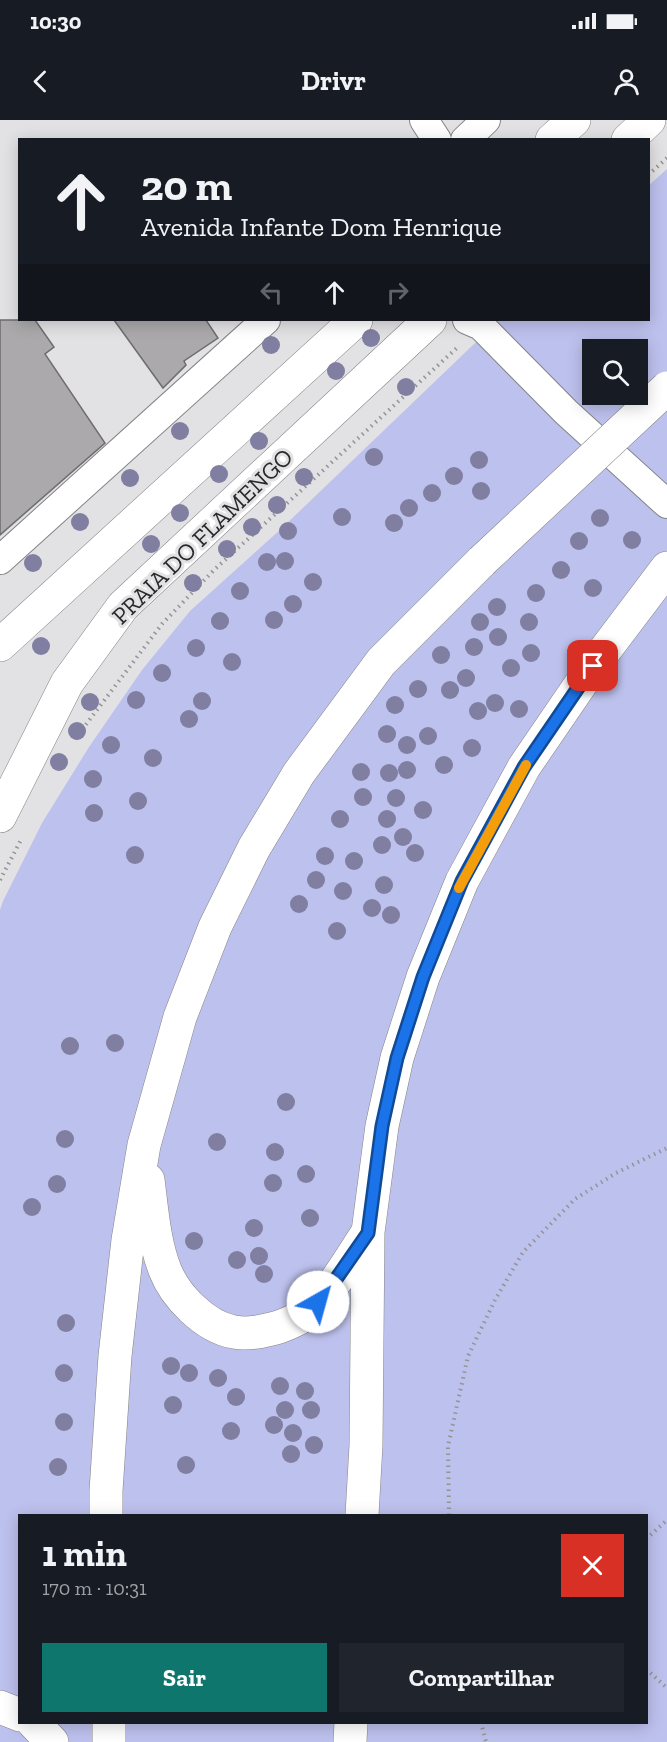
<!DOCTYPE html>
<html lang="pt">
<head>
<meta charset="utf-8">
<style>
	body { margin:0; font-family:"Zilla Slab",serif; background:#20242c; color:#f1f3f6; height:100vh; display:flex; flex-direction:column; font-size:22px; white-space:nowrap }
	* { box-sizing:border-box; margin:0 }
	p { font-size:20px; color:#9ea1a6 }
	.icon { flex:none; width:33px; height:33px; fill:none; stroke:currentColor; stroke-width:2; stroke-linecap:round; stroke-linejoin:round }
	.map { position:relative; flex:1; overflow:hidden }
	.sheet { position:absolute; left:18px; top:1394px; width:630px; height:210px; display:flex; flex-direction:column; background:#171b24; border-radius:0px; box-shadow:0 3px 15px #0003 }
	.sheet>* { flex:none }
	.hud { position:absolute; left:18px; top:18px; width:632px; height:183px; border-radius:0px; box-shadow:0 3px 15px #0003; background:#171b24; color:#f1f3f6; overflow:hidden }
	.tools { position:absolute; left:582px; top:219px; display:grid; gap:12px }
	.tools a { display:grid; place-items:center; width:66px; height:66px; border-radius:0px; background:#171b24; box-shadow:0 3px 15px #0003; font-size:30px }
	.pin { position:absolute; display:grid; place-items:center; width:51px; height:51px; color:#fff; margin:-26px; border-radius:12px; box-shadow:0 3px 9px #0006 }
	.me { position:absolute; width:66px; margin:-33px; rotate:38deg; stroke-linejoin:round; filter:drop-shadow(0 0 4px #0008) }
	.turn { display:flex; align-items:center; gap:21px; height:126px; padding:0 24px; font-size:27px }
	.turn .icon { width:78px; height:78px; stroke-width:2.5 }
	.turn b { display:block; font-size:42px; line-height:51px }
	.lanes { display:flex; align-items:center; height:57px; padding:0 24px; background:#0003; justify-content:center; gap:30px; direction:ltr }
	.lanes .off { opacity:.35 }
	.round { display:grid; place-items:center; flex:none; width:63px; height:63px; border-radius:0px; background:#20242c }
	.overview { display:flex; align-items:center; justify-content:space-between; height:102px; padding:0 24px }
	h1 { font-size:36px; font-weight:700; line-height:45px }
	.cta { display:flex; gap:12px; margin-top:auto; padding:12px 24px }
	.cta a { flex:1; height:69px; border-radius:0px; background:#0f766e; color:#fff; font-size:24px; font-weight:700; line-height:69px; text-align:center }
	.cta a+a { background:#20242c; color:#f1f3f6 }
	.status { display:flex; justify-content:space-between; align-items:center; height:42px; padding:0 30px; background:#171b24; direction:ltr }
	.status svg { height:16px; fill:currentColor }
	header { display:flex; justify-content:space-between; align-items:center; height:78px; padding:0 24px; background:#171b24; font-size:27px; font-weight:700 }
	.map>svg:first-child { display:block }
	.green { fill:#bdc1ed; fill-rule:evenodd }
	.building { fill:#aba9ab; stroke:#6d6c6e; stroke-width:1.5 }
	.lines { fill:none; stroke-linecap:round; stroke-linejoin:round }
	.minor-casing { stroke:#848486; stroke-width:30 }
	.major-casing { stroke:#848486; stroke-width:34 }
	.highway-casing { stroke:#848486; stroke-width:34 }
	.path { stroke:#949496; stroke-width:4; stroke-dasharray:1.5 4.5; stroke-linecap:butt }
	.minor { stroke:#fff; stroke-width:28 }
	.major { stroke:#fff; stroke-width:33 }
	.highway { stroke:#fff; stroke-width:33 }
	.highway-bridge-casing { stroke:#848486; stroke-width:34; stroke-linecap:butt }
	.highway-bridge { stroke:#fff; stroke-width:33 }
	.tree { fill:#807ea1 }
	.route-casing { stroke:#114b97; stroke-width:15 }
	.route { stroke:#1a73e8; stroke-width:10 }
	.slow { stroke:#f59e0b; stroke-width:10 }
	.labels { text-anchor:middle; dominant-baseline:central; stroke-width:6; stroke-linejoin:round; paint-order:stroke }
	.street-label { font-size:24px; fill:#29292a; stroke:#e2e2e5 }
</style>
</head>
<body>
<div class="status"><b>10:30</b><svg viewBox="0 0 49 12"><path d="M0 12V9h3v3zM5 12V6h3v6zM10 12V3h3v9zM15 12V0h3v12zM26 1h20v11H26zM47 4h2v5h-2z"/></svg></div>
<header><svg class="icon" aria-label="back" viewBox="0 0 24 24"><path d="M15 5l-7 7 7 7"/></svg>Drivr<svg class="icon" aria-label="person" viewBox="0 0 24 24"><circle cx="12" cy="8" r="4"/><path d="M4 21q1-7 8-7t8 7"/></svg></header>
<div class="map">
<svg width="667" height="1622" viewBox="0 0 667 1622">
	<rect width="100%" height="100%" fill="#e2e2e5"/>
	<path class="green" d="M667 49V1622H0V790L3 781 42 703 89 627 142 550 190 491 281 409 498 201 648 200V66ZM592 230H638V274H592ZM20 1395H646V1602H20Z"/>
	<path class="building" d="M0 200H35L54 227 45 234 105 323 0 415Z
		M114 200H206L218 218 184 241 186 245 163 268Z"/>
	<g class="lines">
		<defs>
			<path id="minor" d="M424 0 437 20
				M465 20 486 0
				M467 200 481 206 566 292 667 384
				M0 440 266 200"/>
			<path id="major" d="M552 20 574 0
				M628 20 649 0
				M0 525 356 200
				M0 696 67 563 123 486 430 200"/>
			<path id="highway" d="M148 1060C152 1090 154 1122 165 1150 175 1176 205 1207 234 1212 249 1215 264 1211 279 1207 290 1203 302 1198 311 1190 334 1168 350 1139 368 1112
				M106 1395V1371L115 1236 128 1120 144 1025 180 897 215 807 254 728 299 653 381 542 482 441
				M362 1395 366 1325 368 1112 382 1006 397 938 423 857 462 761 524 647 593 546 667 448
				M0 1587 20 1595
				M33 1602 52 1622
				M109 1602V1622
				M350 1622 351 1602"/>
		</defs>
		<use href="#minor" class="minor-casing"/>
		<use href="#major" class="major-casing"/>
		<use href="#highway" class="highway-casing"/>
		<path class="path" d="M648 55 667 38
			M75 619 162 504 214 450 459 226
			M0 760 22 718
			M449 1395 448 1326 468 1236 495 1180 523 1132 575 1079 616 1053 667 1028
			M646 1419 667 1400
			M646 1549 667 1568
			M481 1602 486 1622"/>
		<use href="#minor" class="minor"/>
		<use href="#major" class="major"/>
		<use href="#highway" class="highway"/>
		<defs>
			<path id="highway-bridge" d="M482 441 667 268"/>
		</defs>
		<use href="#highway-bridge" class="highway-bridge-casing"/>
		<use href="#highway-bridge" class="highway-bridge"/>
	</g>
	<g class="tree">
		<circle cx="371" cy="218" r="9"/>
		<circle cx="271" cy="225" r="9"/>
		<circle cx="336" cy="251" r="9"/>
		<circle cx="406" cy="267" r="9"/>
		<circle cx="180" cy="311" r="9"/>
		<circle cx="259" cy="321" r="9"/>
		<circle cx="374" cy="337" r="9"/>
		<circle cx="479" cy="340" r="9"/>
		<circle cx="219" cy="354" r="9"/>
		<circle cx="454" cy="356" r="9"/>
		<circle cx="304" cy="357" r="9"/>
		<circle cx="130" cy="358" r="9"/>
		<circle cx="481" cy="371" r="9"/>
		<circle cx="432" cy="373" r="9"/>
		<circle cx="277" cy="385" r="9"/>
		<circle cx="409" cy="388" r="9"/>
		<circle cx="180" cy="393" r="9"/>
		<circle cx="342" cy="397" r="9"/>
		<circle cx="600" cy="398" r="9"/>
		<circle cx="80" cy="402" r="9"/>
		<circle cx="394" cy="403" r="9"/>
		<circle cx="252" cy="407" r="9"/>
		<circle cx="288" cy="411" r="9"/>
		<circle cx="632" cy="420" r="9"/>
		<circle cx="579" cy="421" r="9"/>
		<circle cx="151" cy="424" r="9"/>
		<circle cx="227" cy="429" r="9"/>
		<circle cx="285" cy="441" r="9"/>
		<circle cx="267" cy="442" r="9"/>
		<circle cx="33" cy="443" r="9"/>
		<circle cx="561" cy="450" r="9"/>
		<circle cx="313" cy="462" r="9"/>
		<circle cx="193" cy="463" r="9"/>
		<circle cx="593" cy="468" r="9"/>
		<circle cx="240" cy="471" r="9"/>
		<circle cx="536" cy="473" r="9"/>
		<circle cx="293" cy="484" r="9"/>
		<circle cx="497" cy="487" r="9"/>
		<circle cx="274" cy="500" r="9"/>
		<circle cx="220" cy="501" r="9"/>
		<circle cx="480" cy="502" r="9"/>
		<circle cx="529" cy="502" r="9"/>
		<circle cx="498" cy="517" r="9"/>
		<circle cx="41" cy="526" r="9"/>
		<circle cx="474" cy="527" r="9"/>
		<circle cx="196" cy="528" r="9"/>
		<circle cx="531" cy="533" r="9"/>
		<circle cx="441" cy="535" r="9"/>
		<circle cx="232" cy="542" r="9"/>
		<circle cx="511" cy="548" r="9"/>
		<circle cx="162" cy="553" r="9"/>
		<circle cx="466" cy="558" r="9"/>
		<circle cx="418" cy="569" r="9"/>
		<circle cx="450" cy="570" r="9"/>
		<circle cx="136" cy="580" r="9"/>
		<circle cx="202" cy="581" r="9"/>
		<circle cx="90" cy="582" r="9"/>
		<circle cx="495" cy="583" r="9"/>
		<circle cx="395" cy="585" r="9"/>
		<circle cx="519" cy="589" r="9"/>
		<circle cx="478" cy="591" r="9"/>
		<circle cx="189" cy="599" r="9"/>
		<circle cx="77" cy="611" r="9"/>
		<circle cx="387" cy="614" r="9"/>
		<circle cx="428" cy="616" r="9"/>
		<circle cx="111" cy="625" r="9"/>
		<circle cx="407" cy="625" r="9"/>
		<circle cx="472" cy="628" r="9"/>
		<circle cx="153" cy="638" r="9"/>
		<circle cx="59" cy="642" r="9"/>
		<circle cx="444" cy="645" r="9"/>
		<circle cx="407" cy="650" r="9"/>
		<circle cx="361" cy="652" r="9"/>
		<circle cx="389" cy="653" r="9"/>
		<circle cx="93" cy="659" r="9"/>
		<circle cx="363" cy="677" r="9"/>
		<circle cx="396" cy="678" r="9"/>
		<circle cx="138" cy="681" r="9"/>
		<circle cx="423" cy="690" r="9"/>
		<circle cx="94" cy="693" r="9"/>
		<circle cx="340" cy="699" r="9"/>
		<circle cx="387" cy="699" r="9"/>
		<circle cx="403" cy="717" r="9"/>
		<circle cx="382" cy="725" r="9"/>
		<circle cx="415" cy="733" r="9"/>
		<circle cx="135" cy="735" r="9"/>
		<circle cx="325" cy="736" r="9"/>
		<circle cx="354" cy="741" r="9"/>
		<circle cx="316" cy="760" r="9"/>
		<circle cx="384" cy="765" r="9"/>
		<circle cx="343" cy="771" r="9"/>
		<circle cx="299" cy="784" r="9"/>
		<circle cx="372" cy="788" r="9"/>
		<circle cx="391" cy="795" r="9"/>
		<circle cx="337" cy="811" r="9"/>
		<circle cx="115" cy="923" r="9"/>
		<circle cx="70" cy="926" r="9"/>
		<circle cx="286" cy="982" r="9"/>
		<circle cx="65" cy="1019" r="9"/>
		<circle cx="217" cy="1022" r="9"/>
		<circle cx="275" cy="1032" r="9"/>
		<circle cx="306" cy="1054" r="9"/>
		<circle cx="273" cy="1063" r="9"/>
		<circle cx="57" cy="1064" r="9"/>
		<circle cx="32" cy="1087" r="9"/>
		<circle cx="310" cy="1098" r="9"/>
		<circle cx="254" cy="1108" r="9"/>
		<circle cx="194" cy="1121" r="9"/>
		<circle cx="259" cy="1136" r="9"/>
		<circle cx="237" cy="1140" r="9"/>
		<circle cx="264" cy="1154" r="9"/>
		<circle cx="66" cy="1203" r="9"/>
		<circle cx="171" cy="1246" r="9"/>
		<circle cx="64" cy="1253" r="9"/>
		<circle cx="189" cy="1253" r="9"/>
		<circle cx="218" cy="1258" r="9"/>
		<circle cx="280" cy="1266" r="9"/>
		<circle cx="305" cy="1271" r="9"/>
		<circle cx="236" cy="1277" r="9"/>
		<circle cx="173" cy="1285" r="9"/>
		<circle cx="285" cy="1290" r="9"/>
		<circle cx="311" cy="1290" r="9"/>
		<circle cx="64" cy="1302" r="9"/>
		<circle cx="274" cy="1305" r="9"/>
		<circle cx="231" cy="1311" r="9"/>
		<circle cx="293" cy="1313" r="9"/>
		<circle cx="314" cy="1325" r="9"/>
		<circle cx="291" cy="1334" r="9"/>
		<circle cx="186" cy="1345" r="9"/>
		<circle cx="58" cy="1347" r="9"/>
	</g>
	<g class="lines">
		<defs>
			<path id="route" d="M318 1182 327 1172 368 1113 382 1006 397 938 423 857 462 761 524 647 593 546"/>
		</defs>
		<use href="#route" class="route-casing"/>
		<use href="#route" class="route"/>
		<path class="slow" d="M459 768 526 645"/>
	</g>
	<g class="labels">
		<g class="street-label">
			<text transform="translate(202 416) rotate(-44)">PRAIA DO FLAMENGO</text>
		</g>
	</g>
</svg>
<div class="tools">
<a><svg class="icon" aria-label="search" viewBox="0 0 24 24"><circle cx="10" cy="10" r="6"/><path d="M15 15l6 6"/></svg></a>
</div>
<div class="pin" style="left:593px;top:546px;background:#d93025"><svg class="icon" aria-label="arrive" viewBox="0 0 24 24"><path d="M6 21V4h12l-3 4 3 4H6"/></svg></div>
<svg class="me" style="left:318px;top:1182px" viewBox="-20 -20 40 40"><circle r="19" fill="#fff"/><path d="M0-13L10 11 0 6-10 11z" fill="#1a73e8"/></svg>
<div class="hud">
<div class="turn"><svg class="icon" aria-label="ahead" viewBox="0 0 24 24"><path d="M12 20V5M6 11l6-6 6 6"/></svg><div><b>20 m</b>Avenida Infante Dom Henrique</div></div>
<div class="lanes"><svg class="icon off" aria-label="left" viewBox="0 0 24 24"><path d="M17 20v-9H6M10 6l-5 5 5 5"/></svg><svg class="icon" aria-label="ahead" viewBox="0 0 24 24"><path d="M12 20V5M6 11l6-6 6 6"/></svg><svg class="icon off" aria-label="right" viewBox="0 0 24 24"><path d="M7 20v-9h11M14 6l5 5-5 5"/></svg></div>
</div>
<section class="sheet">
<div class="overview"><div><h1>1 min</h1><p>170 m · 10:31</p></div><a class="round" style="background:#d93025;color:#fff"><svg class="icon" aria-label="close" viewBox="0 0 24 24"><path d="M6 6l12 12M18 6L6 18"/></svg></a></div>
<div class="cta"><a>Sair</a><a>Compartilhar</a></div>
</section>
</div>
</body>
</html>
